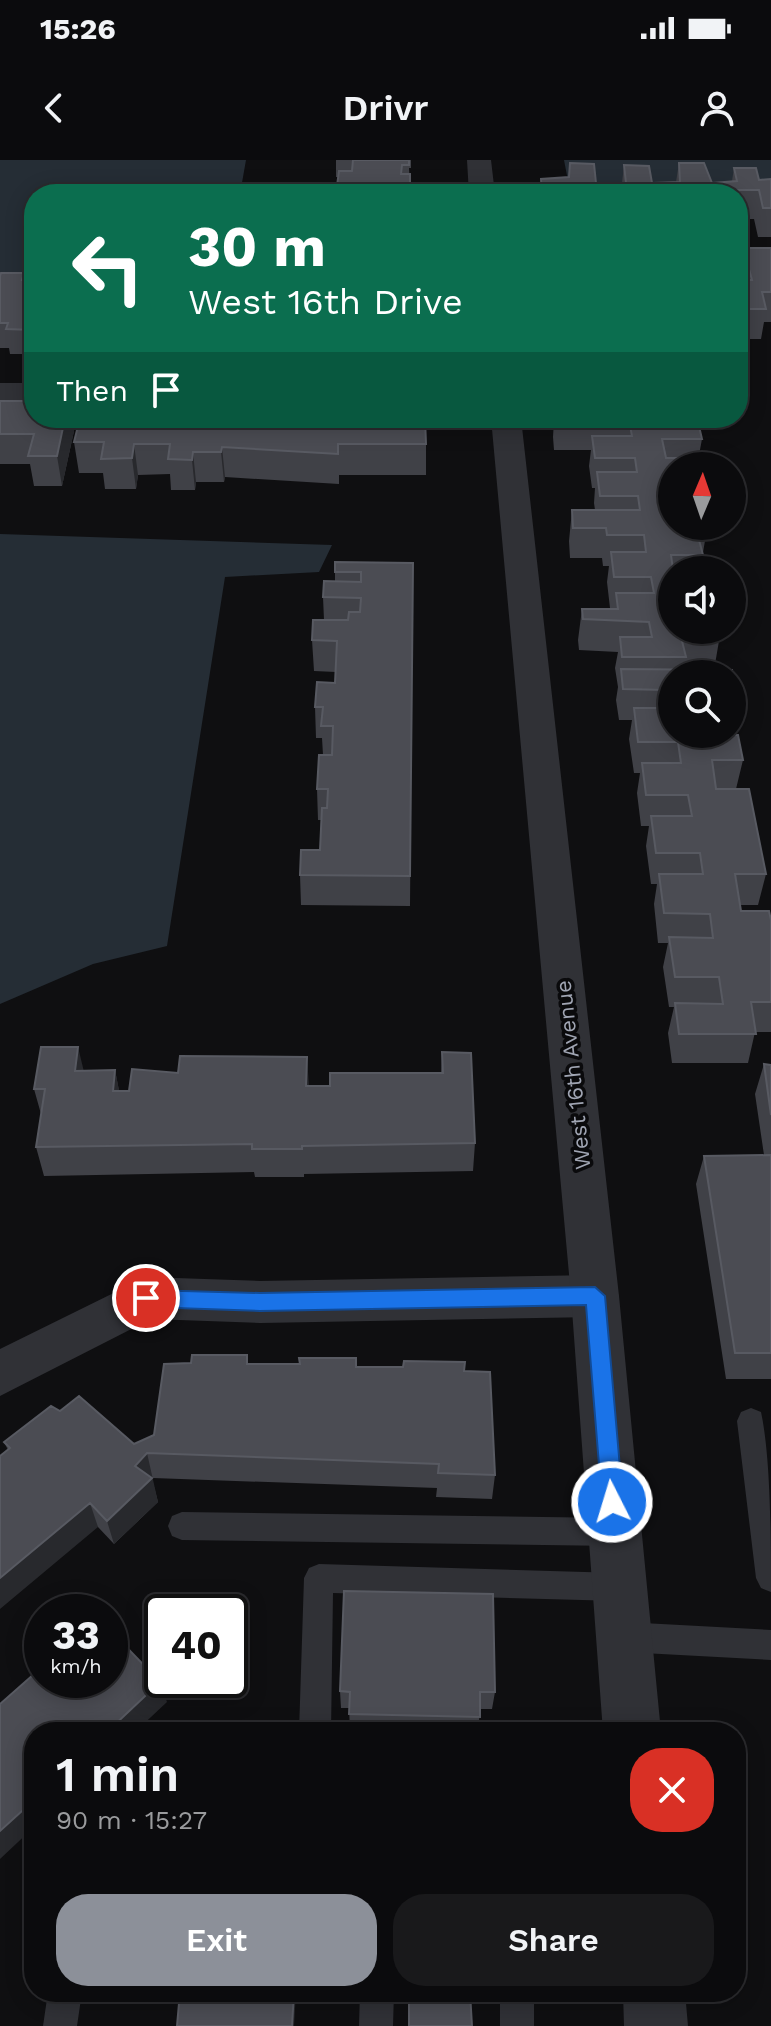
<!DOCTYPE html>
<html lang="en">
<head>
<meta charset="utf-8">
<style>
	body { margin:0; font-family:"Work Sans",sans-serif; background:#19191b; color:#f1f3f6; height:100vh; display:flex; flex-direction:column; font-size:30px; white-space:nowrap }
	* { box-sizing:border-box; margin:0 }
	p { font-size:26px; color:#9a9b9d }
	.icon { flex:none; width:44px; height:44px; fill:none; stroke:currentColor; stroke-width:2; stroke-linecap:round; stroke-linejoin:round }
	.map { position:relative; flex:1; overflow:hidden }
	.drawer { position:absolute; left:24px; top:1562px; width:722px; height:280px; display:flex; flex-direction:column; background:#0b0b0d; border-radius:32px; box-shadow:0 4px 20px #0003,0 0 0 2px #2b2b2e }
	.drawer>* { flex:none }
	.hud { position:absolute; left:24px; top:24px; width:724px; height:244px; border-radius:32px; box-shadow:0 4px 20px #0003,0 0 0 2px #2b2b2e; background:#0b6e4f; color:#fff; overflow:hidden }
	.needle { width:52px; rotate:2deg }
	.buttons { position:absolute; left:658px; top:292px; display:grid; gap:16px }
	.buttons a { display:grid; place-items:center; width:88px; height:88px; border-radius:50%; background:#0b0b0d; box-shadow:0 4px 20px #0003,0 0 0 2px #2b2b2e; font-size:40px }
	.speed { position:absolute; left:24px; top:1434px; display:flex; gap:16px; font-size:40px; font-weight:700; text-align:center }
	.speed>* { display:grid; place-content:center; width:104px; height:104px; border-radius:50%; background:#0b0b0d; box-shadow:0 4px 20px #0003,0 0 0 2px #2b2b2e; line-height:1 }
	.speed small { font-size:20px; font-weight:400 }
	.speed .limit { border:4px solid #111; border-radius:12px; background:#fff; color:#111 }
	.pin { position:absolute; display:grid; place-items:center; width:68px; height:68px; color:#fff; margin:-34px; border:4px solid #fff; border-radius:50%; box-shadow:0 2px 8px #0007 }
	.me { position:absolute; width:88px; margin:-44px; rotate:355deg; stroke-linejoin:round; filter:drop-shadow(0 0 6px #0008) }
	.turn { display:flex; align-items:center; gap:28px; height:168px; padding:0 32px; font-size:36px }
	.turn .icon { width:104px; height:104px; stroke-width:2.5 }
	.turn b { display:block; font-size:56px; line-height:68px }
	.then { display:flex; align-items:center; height:76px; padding:0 32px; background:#0003; gap:16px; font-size:30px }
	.round { display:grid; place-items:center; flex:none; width:84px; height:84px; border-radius:32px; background:#19191b }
	.head { display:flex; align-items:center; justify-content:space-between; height:136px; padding:0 32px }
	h1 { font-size:48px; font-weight:600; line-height:60px }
	.button { display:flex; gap:16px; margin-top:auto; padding:16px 32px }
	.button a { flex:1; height:92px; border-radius:32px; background:#8c9099; color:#fff; font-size:32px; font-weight:600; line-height:92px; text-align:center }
	.button a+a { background:#19191b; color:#f1f3f6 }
	.status { display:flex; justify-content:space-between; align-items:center; height:56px; padding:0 40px; background:#0b0b0d; direction:ltr }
	.status svg { height:22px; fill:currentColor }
	header { display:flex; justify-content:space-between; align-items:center; height:104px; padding:0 32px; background:#0b0b0d; font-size:36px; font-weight:600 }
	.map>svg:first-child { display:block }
	.water { fill:#252d35 }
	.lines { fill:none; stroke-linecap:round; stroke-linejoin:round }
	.service { fill:#303136; fill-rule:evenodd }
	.minor { fill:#303136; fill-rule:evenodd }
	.tertiary { fill:#303136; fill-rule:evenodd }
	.wall { fill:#404147 }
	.shaded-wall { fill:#28292d }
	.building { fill:#4b4c53; stroke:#585a62; stroke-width:2 }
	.route { fill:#1a73e8; stroke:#114b97; stroke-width:2 }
	.labels { text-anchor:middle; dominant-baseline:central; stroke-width:7; stroke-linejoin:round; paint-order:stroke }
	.street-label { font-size:22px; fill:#a0a5b3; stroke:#0a0a0c }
</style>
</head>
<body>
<div class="status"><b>15:26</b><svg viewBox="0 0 49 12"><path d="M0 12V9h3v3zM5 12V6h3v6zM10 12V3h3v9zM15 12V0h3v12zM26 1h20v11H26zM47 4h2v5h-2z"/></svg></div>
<header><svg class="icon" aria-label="back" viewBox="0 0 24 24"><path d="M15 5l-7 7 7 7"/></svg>Drivr<svg class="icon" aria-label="person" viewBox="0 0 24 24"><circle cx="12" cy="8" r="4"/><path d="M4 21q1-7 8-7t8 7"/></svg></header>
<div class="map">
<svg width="771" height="1866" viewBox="0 0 771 1866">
	<rect width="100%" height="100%" fill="#0f0f11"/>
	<path class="water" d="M0 0H246L240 34H34V114H0Z
		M564 0H771V25L569 26Z
		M0 374 332 385 319 412 225 417 167 786 93 804 0 844Z"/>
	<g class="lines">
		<path class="service" d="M751 1248 761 1252C771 1298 771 1382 771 1432L761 1428 756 1418 737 1261 741 1252Z
			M182 1352 615 1358 625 1362 629 1372 625 1382 615 1386 182 1380 172 1376 168 1366 172 1356Z
			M319 1404 619 1413 629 1417 634 1427 629 1437 619 1441 333 1433 331 1572H299L304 1418 309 1408Z
			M624 1462 771 1470V1500L624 1492 613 1488 609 1477 613 1466Z
			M48 1832H82L77 1866H43Z
			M360 1832H394L393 1866H359Z
			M500 1832H534V1866H500Z"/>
		<path class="minor" d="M738 96 771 97V113L738 112Z
			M0 223H34V241H0Z
			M595 1115 612 1121 619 1136 612 1151 595 1157 260 1163 151 1159 0 1236V1189L146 1117 260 1121Z"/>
		<path class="tertiary" d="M467 0H491L495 34H469Z
			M491 258H521L619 1136 661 1572H603L571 1136Z
			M623 1832H685L688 1866H624Z"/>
	</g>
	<path class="wall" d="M336 0H411V8H409L410 25 440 34H330L331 26H337L338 17H336Z
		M679 3 712 23 732 21 734 8 759 20 771 19V77H758L754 59H739L738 66V34H540L541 19 596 23H622L624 5 652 23 676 22Z
		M743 88H771V162H764L761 179H738V120H739L738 117Z
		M24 113 26 120H34V194H10L9 188H0V116Z
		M0 241 34 258H72L74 271 62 326H34L30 304H0Z
		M551 258H676L675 262H698L702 279 697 306H672V366H706L707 369 700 410H672V470H717L719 481 714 510H732L735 527 732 540V514H672V574H728V575H738L743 600 736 629H749L766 714 758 745H740L741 751H769L771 760V872H755L748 903H672L668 873 674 847H669L663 807 668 783H658L654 744 657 724H651L646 686 649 666H641L637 633 640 613H634L629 579 632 560H619L616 540 618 527 615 508 618 492 579 490 578 480 582 449H614V448H610L607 422 609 406H603L602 398H570L569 381 572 350H595L594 343 595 328H592L589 306 591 290H554L553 277 554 260H551Z
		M74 282 426 284V315H339V324L225 317 224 322H196L195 330H171L170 314 138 315 136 329H105L103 313H79Z
		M335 402 413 403 410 746 301 745 300 715 320 690 321 660H318L317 629 323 595 322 578H316L315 547 335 523 336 512 314 511 312 480 324 460 323 437 335 422Z
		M442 892 475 983 473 1011 304 1014V1017H255L254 1012 44 1016 36 987 41 954 34 929 84 911 115 910 119 931 330 926 441 913Z
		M764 904 771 905V1219H726L696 1024 704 996 764 995 755 934Z
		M356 1198V1207L464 1211 495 1315 492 1339 436 1337 437 1328 153 1318 152 1319 158 1342 114 1384 98 1367 8 1290 4 1282 60 1251 134 1284 154 1275 248 1204H300Z
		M340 1531 495 1532 492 1549H480L478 1572H410L350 1571 349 1548H341Z"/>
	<path class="shaded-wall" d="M65 258H72L74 271 62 326 57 296Z
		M134 284 138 315 136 329 132 298Z
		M222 287 225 317 224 322 221 292Z
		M193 292 196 322 195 330 192 300Z
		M78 887 85 916 75 911Z
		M307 897 309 926H306Z
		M115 910 121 940 113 931Z
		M147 1293 158 1342 114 1384 107 1361 135 1306Z
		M90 1343 98 1367 0 1449V1418Z
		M160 1522 167 1542 135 1572H107Z
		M34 1640V1667L0 1699V1671Z
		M294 1832H296L294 1866H292Z"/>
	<path class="building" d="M353 0H409V5H402L401 14H410V25L440 26V34H353V33L330 32 331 26H337L339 11H352Z
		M570 3 594 4 596 23H626L624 5 649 6 652 23 680 22 679 3H704L712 23 737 21 734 8H756L759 20 771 19V48H763L759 30H738L741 47H738V34H706L705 28H684L685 34H651L650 28 630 29 631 34H596V27L574 28 575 34H542L541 19 569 17Z
		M743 88H771V132H762L766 149H742L738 132V120H752Z
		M1 113H24L22 120H34V170L6 169 8 163H0V116Z
		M0 241H34V258H65L57 296H28L34 274H0Z
		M80 258H425L426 284H338V294L222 287 221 292H193L192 300 168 299 170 284H134L132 298 101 299 104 282H74Z
		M556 258H639V262H698L702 279H662L666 298H685L687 306H672V366H706L707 369H687L689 379 699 380 703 395H671L673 410H672V470H717L719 481H682L686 497H622L620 477H652L649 462 583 459 582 449H618L616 433H654L651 417H614L611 392H646L644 375H607L606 368H573L572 350H640L638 336H600L597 312H637L635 298H595L592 276H632L629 260H556Z
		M335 402 413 403 410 716 300 715 301 690H320L322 648H327L328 629H317L319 595H332L333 566H321L323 547H315L317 522 335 523 337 481 312 480 313 460H348L349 452H360L361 438 323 437 324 421 361 422V412H335Z
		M621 509 732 510 735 527H732V514H672V574L738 575 743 600H712L716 629H749L766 714H735L741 751H769L771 760V842H751L756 874H679L675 843 723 844 719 817H675L669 777 713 778 710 754 664 753 659 714H703L700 693H656L651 656H692L688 635H646L642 603H681L678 582H638L634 548H670L667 530 623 529Z
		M41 887H78L75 911 115 910 113 931H129L132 909 178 913 180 896 307 897 306 926H330V913H443L442 892 471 893 475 983 302 986V989H252V984L36 987 45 929H34Z
		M764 904 771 905V955Z
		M771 995V1193H735L704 996Z
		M192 1195H247V1204H300L299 1198H356V1207H403L404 1201 465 1202 464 1211 490 1212 495 1315 438 1313 439 1304 147 1293 135 1306 152 1318 107 1361 90 1343 0 1418V1296L10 1288 4 1282 51 1246 60 1251 79 1236 134 1284 154 1275 164 1204 191 1203Z
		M344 1431 493 1434 495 1532H480V1557L349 1554 350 1532 340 1531Z
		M110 1470 160 1522 107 1572H34V1640L0 1671V1544L42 1507V1520H110Z
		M180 1832H294L292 1866H177Z
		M409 1832H470L472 1866H409Z"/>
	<path class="route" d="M595 1127 605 1136 623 1342 620 1349 612 1352 605 1349 602 1342 586 1145 260 1151 146 1147 136 1138 146 1130 260 1133Z"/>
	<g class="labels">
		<g class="street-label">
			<text transform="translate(573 915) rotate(-96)">West 16th Avenue</text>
		</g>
	</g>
</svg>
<div class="buttons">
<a><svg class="needle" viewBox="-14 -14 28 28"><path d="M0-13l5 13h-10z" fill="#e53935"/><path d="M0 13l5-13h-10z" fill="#9a9b9d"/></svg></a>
<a><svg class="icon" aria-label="sound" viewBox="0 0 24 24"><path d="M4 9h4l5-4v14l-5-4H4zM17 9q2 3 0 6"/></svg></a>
<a><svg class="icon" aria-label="search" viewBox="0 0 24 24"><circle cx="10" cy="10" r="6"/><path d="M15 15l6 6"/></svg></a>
</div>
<div class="speed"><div>33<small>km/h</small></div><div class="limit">40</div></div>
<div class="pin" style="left:146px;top:1138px;background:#d93025"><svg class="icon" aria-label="arrive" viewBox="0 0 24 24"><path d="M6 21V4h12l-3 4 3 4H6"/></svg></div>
<svg class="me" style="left:612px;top:1342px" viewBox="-20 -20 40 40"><circle r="17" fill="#1a73e8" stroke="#fff" stroke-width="3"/><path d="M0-11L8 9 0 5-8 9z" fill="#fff"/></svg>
<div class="hud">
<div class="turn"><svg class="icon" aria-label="left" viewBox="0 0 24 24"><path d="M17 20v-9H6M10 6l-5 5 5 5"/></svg><div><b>30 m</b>West 16th Drive</div></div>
<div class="then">Then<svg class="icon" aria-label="arrive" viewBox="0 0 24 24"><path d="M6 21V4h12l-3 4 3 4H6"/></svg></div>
</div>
<section class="drawer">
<div class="head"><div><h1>1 min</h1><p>90 m · 15:27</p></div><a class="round" style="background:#d93025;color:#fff"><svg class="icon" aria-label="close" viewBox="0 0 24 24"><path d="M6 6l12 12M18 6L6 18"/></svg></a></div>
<div class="button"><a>Exit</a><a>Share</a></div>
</section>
</div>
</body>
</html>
